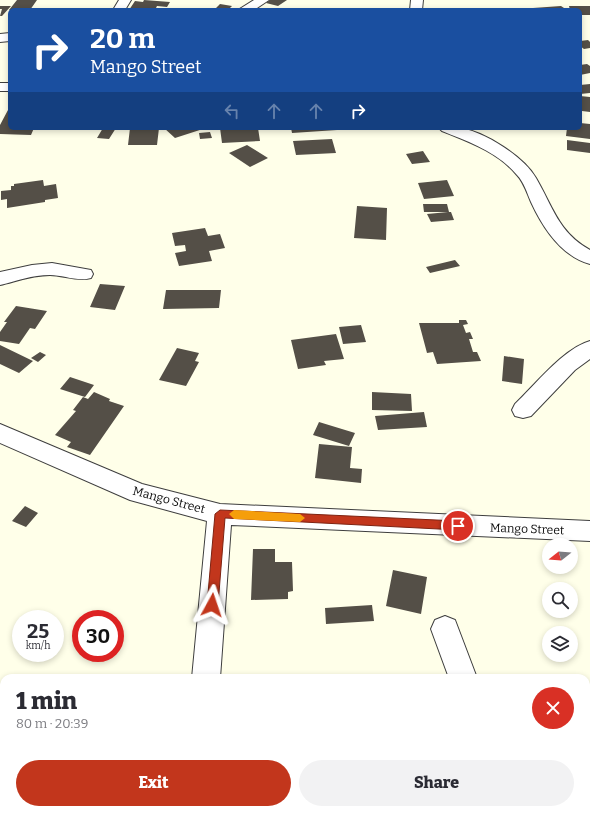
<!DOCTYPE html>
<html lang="en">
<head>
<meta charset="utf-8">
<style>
	body { margin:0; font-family:Bitter,serif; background:#f2f2f3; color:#2b2b33; height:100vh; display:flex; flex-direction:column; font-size:15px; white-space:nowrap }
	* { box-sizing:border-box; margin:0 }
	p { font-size:13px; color:#7c7c81 }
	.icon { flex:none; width:22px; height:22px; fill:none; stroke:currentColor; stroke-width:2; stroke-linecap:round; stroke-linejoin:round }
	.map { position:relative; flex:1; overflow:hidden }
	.panel { position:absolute; left:0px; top:674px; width:590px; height:140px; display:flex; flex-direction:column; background:#fff; border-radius:12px 12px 0 0; box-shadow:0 2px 6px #0003 }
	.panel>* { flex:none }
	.top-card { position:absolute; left:8px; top:8px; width:574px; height:122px; border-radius:6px; box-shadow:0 2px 6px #0003; background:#1a4fa0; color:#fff; overflow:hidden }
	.needle { width:26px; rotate:253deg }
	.tools { position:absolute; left:542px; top:538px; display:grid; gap:8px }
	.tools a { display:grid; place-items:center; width:36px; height:36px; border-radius:50%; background:#fff; box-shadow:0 2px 6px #0003; font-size:20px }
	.speed { position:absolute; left:12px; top:610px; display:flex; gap:8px; font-size:20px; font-weight:700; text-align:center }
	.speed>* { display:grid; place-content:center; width:52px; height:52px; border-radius:50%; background:#fff; box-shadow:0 2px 6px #0003; line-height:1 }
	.speed small { font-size:10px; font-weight:400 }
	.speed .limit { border:6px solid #d22; background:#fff; color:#111 }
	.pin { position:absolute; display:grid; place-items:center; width:34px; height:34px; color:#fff; margin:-17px; border:2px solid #fff; border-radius:50%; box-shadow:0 1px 4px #0007 }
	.me { position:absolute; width:44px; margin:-22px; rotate:5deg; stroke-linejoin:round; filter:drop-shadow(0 0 3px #0008) }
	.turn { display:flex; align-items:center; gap:14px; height:84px; padding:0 16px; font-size:18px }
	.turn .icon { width:52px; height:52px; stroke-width:2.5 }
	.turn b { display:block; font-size:28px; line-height:34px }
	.lanes { display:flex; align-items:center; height:38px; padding:0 16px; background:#0003; justify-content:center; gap:20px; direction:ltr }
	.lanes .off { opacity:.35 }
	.round { display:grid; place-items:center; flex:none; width:42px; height:42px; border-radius:21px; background:#f2f2f3 }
	.overview { display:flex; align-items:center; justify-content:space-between; height:68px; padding:0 16px }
	h1 { font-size:24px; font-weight:800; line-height:30px }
	.cta { display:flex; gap:8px; margin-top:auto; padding:8px 16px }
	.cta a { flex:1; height:46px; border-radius:24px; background:#c2361c; color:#fff; font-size:16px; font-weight:800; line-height:46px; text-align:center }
	.cta a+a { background:#f2f2f3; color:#2b2b33 }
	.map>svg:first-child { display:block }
	.building { fill:#544f47 }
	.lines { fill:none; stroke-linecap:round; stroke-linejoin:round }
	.street-casing { stroke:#3e3e3e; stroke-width:2 }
	.street { fill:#fff; fill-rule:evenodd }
	.route { fill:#c2361c; stroke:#7e2312 }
	.slow { fill:#f59e0b }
	.labels { text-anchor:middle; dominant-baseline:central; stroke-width:4; stroke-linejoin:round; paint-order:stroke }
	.street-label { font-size:12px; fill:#0b0b0b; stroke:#fff }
</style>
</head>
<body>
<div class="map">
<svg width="590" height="814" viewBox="0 0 590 814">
	<rect width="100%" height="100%" fill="#ffffe9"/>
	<path class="building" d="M17 0H37L30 10H9Z
		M144 0 170 2 167 7 157 6 155 10H129L135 1 143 2Z
		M270 0H287L278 6 266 3Z
		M220 4 232 6 228 10H214Z
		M0 6H11L2 16H0L2 9H0Z
		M561 6 567 10H535L533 8Z
		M569 6H590V15H580V10H570Z
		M588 40 590 42V48L584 49 580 46V41Z
		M587 64 590 66V73L580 75V65Z
		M590 84V93L580 94V85Z
		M580 96 590 97V112L582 111Z
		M8 110H10V128H34L31 135 0 134V125Z
		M580 123 590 124V139L566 136 567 128H580Z
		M103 128H116L109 139 97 138Z
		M130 128H159L157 145H128Z
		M164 128H206L175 138Z
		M220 128H258L260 141 222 143Z
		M291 128H336L337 130 292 133Z
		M210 132 212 138 200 139 199 133Z
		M332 139 336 153 296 155 293 141Z
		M567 140 590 143V153L567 150Z
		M247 145 268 158 250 167 229 153Z
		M423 151 430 162 412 164 406 154Z
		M43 180 44 186 56 184 58 198 45 200V202L7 208V199L1 200V191L11 190V186H14V184Z
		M447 180 454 196 424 199 418 183Z
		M423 204H447L449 212H424Z
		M357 206 387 208 386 240 354 238Z
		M448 212H451L454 220 431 222 427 214Z
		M205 228 208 236 220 234 225 248 209 251 212 261 179 266 175 253 186 251 185 245 175 246 172 233Z
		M455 260 460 266 430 273 426 267Z
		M100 284 125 286 115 310 90 307Z
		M166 290H221L219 308 163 309Z
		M16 306 47 311 35 329 30 328 19 344 0 341V332L7 322H4Z
		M459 320H466L468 324 463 325 466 333 470 332 473 339H469L473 352H477L481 361 437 364 433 352 427 353 419 323H459Z
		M361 325 366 342 343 344 339 327Z
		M336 334 344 359 324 361 326 365 298 369 291 340Z
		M0 345 33 361 19 373 0 364Z
		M177 348 199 353 195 361 199 362 186 386 159 380Z
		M40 352 46 355 38 362 31 358Z
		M504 356 524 359 522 384 502 381Z
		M70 377 94 385 85 397 60 389Z
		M94 392 110 399 109 401 124 406 90 455 67 447 71 442 55 435 76 411 73 410 83 397 88 399Z
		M372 392 411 394 412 411 372 410Z
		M424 412 427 427 378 430 375 416Z
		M319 422 355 433 349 446 313 435Z
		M319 444 352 447 350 468 362 469 361 483 315 478Z
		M25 506 38 513 26 527 12 521Z
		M253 549H275V562H292L293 591 288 592V599L251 600Z
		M393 570 427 577 421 614 386 606Z
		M372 605 374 621 326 624 325 608Z
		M75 810H134L135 814H76Z"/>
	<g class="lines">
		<defs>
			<path id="street" d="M119 0H131L125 10H113Z
				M254 0H269L254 10H238Z
				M411 0H423L422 10H410Z
				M10 33V41L0 42V34Z
				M0 83H10V91H0Z
				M439 128C446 128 454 127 461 128 485 132 524 157 536 178 553 207 558 232 590 250V264C561 256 543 228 531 202 527 193 524 182 517 175 498 152 469 142 442 131Z
				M52 263 91 270 93 274 91 278C78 282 63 275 50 275 32 275 17 281 0 285V272L32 265Z
				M590 341V359L575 370 531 416 523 418 515 416 512 410 515 404C535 385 564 348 590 341Z
				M0 424 142 484 220 504 590 521V541L231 525 220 678H192L207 521 130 500 0 443Z
				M445 616 455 620 477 678H449L431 629 435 620Z
				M167 810H199L198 814H166Z
				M498 810H530L531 814H499Z"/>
		</defs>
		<use href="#street" class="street-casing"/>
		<use href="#street" class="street"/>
	</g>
	<path class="route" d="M220 510 458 521 463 526 458 530 225 518 218 605 216 608 212 610 209 608 207 605 215 514Z"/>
	<path class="slow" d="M234 510 300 514 305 518 300 522 234 519 229 514Z"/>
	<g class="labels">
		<g class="street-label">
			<text transform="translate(169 500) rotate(15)">Mango Street</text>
			<text transform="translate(527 529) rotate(2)">Mango Street</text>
		</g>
	</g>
</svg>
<div class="tools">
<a><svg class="needle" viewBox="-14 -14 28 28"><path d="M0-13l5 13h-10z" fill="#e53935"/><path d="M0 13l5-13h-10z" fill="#7c7c81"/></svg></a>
<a><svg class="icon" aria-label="search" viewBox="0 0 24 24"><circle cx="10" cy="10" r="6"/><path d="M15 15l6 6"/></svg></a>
<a><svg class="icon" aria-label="layers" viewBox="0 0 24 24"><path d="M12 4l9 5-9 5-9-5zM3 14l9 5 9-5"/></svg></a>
</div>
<div class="speed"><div>25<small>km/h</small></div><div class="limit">30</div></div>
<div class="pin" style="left:458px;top:526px;background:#d93025"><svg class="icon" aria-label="arrive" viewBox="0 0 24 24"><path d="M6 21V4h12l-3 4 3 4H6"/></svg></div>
<svg class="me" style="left:212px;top:605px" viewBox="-20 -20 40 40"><path d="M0-17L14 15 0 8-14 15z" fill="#c2361c" stroke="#fff" stroke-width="4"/></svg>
<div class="top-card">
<div class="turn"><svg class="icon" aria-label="right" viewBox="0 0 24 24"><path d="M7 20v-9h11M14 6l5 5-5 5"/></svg><div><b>20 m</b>Mango Street</div></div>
<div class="lanes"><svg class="icon off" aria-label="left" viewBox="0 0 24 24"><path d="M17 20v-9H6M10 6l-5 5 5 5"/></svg><svg class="icon off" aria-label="ahead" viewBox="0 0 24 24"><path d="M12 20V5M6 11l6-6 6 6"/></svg><svg class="icon off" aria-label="ahead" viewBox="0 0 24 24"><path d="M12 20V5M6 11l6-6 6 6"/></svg><svg class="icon" aria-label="right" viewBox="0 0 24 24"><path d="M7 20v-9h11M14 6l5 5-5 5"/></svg></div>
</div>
<section class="panel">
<div class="overview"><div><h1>1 min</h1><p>80 m · 20:39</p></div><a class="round" style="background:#d93025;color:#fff"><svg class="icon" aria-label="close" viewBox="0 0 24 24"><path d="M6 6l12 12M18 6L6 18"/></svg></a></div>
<div class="cta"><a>Exit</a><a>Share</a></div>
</section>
</div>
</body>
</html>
